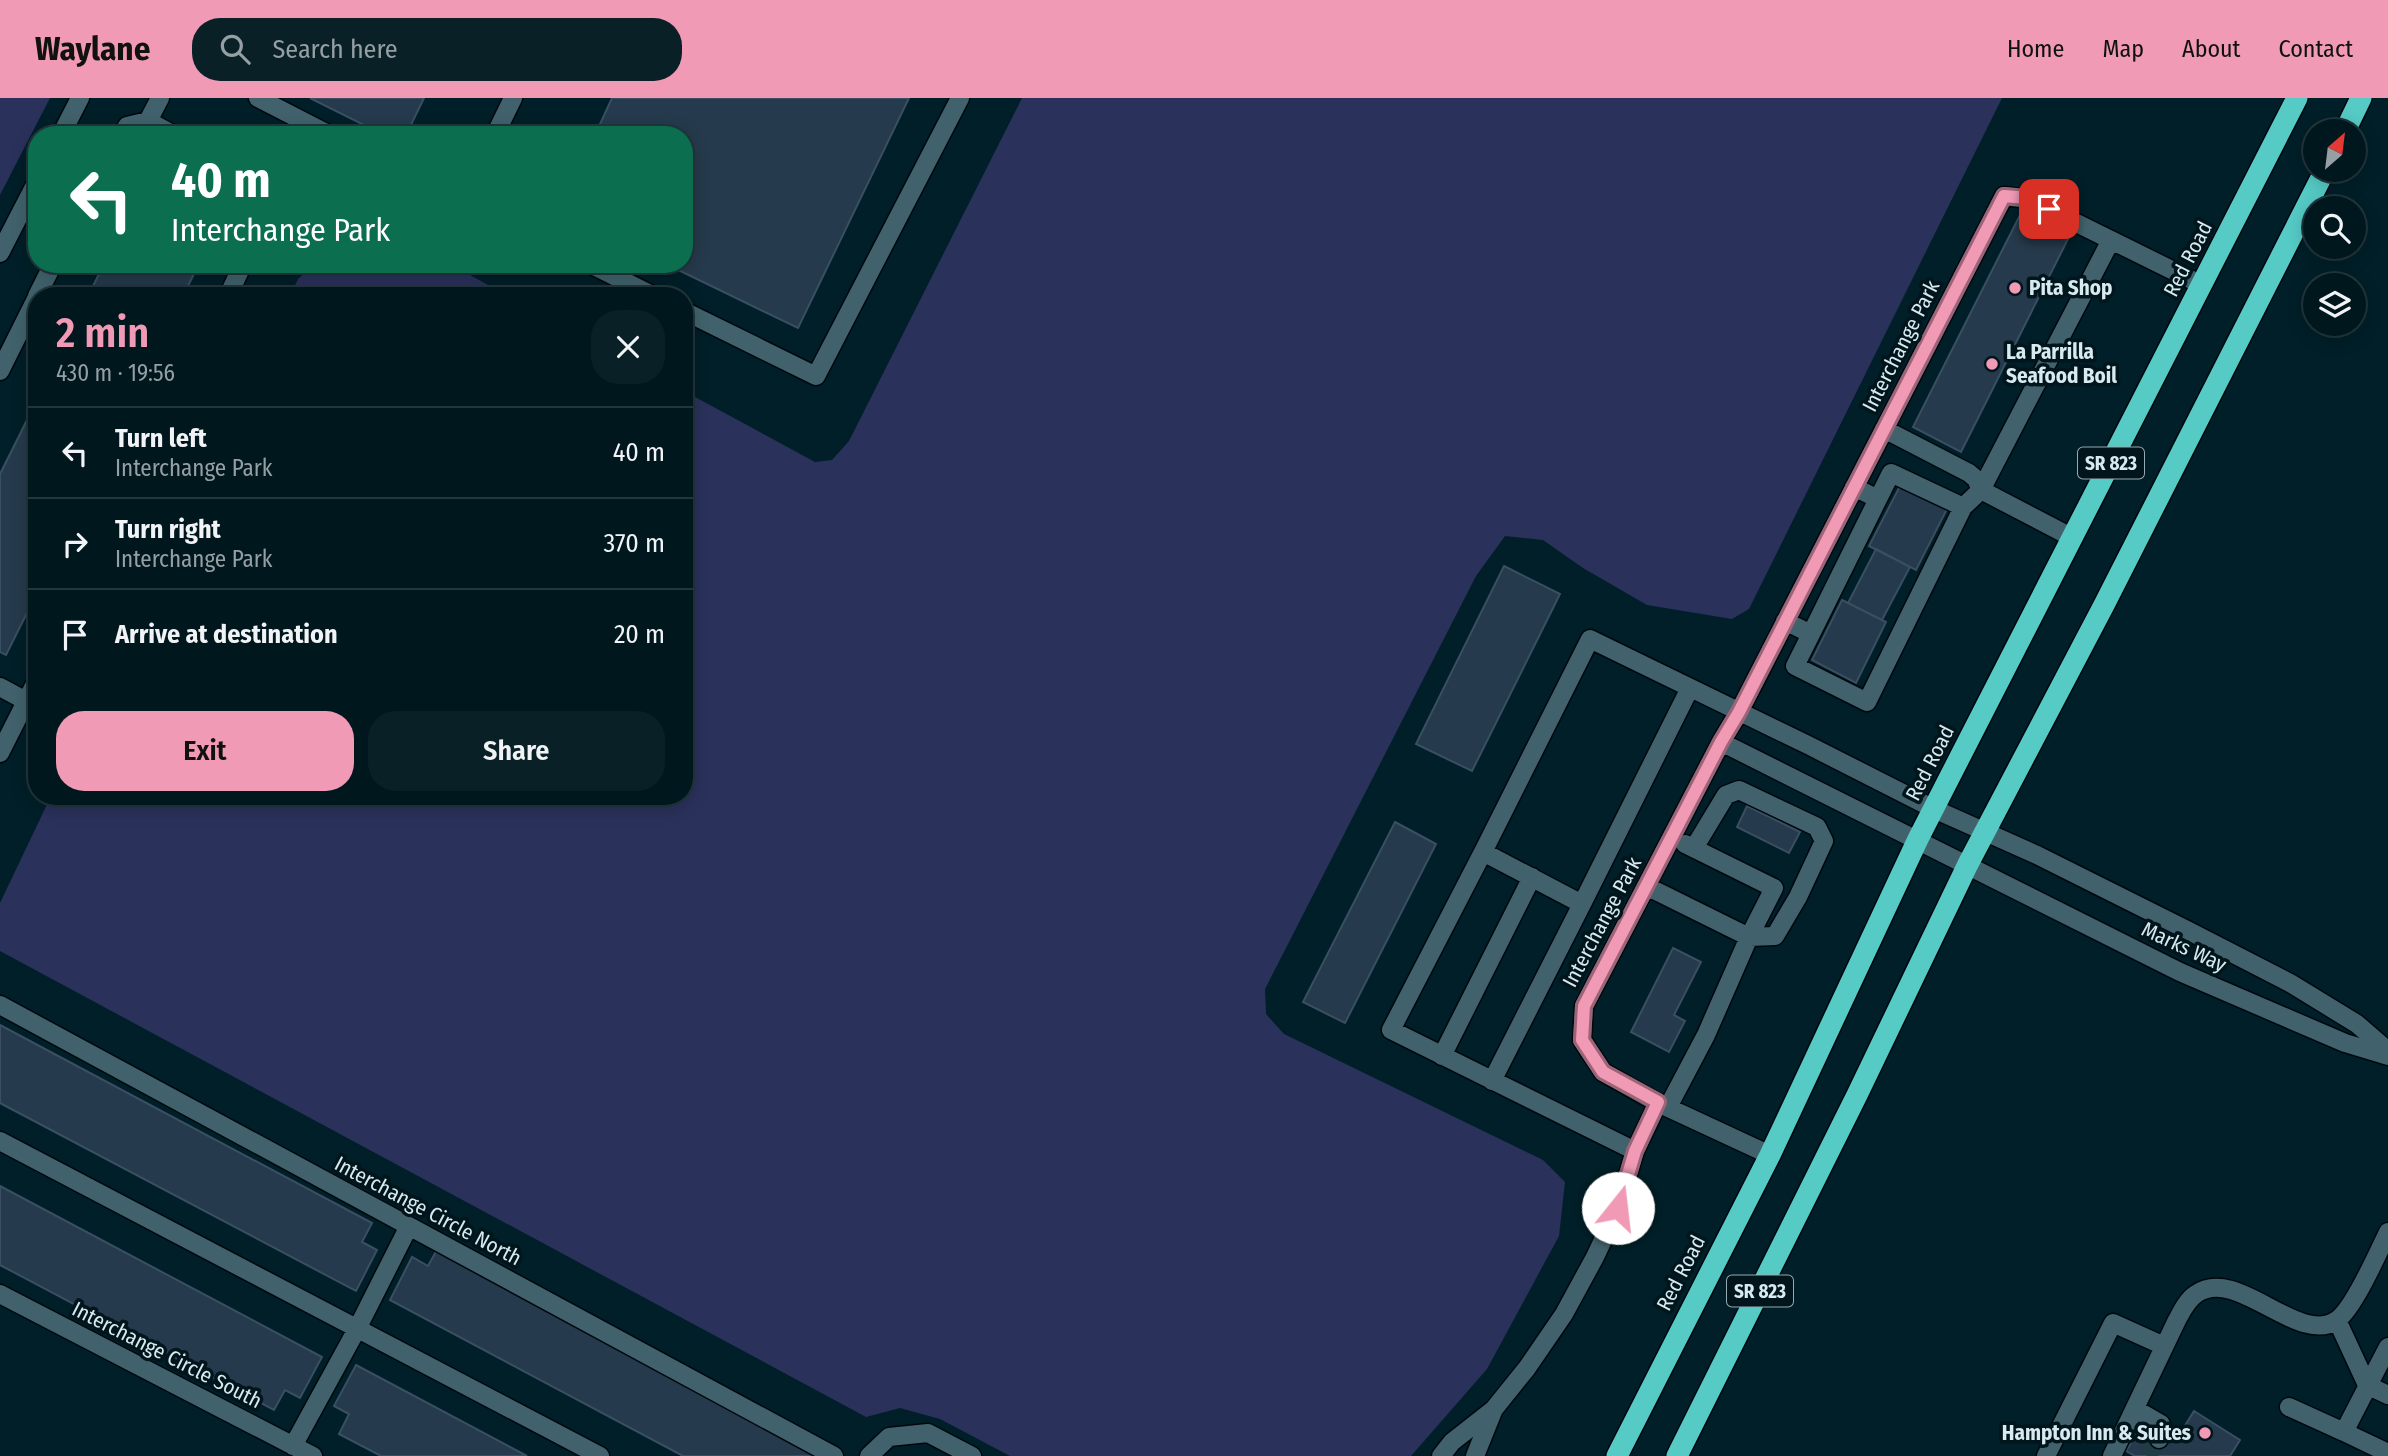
<!DOCTYPE html>
<html lang="en">
<head>
<meta charset="utf-8">
<style>
	body { margin:0; font-family:"Fira Sans Condensed",sans-serif; background:#0a2027; color:#f1f3f6; height:100vh; display:flex; flex-direction:column; font-size:26px; white-space:nowrap }
	* { box-sizing:border-box; margin:0 }
	p { font-size:23px; color:#959fa4 }
	.icon { flex:none; width:38px; height:38px; fill:none; stroke:currentColor; stroke-width:2; stroke-linecap:round; stroke-linejoin:round }
	.map { position:relative; flex:1; overflow:hidden }
	.side { position:absolute; left:28px; top:189px; width:665px; height:518px; display:flex; flex-direction:column; background:#00171e; border-radius:28px; box-shadow:0 4px 18px #0003,0 0 0 2px #22363c }
	.side>* { flex:none }
	.banner { position:absolute; left:28px; top:28px; width:665px; height:147px; border-radius:28px; box-shadow:0 4px 18px #0003,0 0 0 2px #22363c; background:#0b6e4f; color:#fff; overflow:hidden }
	.needle { width:46px; rotate:28deg }
	.buttons { position:absolute; left:2303px; top:21px; display:grid; gap:14px }
	.buttons a { display:grid; place-items:center; width:63px; height:63px; border-radius:50%; background:#00171e; box-shadow:0 4px 18px #0003,0 0 0 2px #22363c; font-size:35px }
	.pin { position:absolute; display:grid; place-items:center; width:60px; height:60px; color:#fff; margin:-30px; border-radius:14px; box-shadow:0 4px 10px #0006 }
	.me { position:absolute; width:77px; margin:-38px; rotate:16deg; stroke-linejoin:round; filter:drop-shadow(0 0 5px #0008) }
	.turn { display:flex; align-items:center; gap:24px; height:147px; padding:0 28px; font-size:32px }
	.turn .icon { width:91px; height:91px; stroke-width:2.5 }
	.turn b { display:block; font-size:49px; line-height:60px }
	.round { display:grid; place-items:center; flex:none; width:74px; height:74px; border-radius:28px; background:#0a2027 }
	.summary { display:flex; align-items:center; justify-content:space-between; height:119px; padding:0 28px }
	h1 { font-size:42px; font-weight:600; line-height:52px; color:#f09ab6 }
	.primary-button { display:flex; gap:14px; margin-top:auto; padding:14px 28px }
	.primary-button a { flex:1; height:80px; border-radius:28px; background:#f09ab6; color:#111; font-size:28px; font-weight:600; line-height:80px; text-align:center }
	.primary-button a+a { background:#0a2027; color:#f1f3f6 }
	ul { padding:0; list-style:none }
	li { display:flex; align-items:center; gap:21px; height:91px; padding:0 28px; border-top:2px solid #22363c }
	li div { flex:1 }
	li b { display:block; font-size:26px }
	li em { font-style:normal }
	header { display:flex; align-items:center; gap:42px; box-sizing:border-box; height:98px; padding:0 35px; background:#f09ab6; color:#111 }
	header strong { font-size:33px }
	nav { display:flex; gap:38px; margin-inline-start:auto; font-size:24px }
	.search { width:490px; height:63px; background:#0a2027; display:flex; align-items:center; gap:18px; box-sizing:border-box; padding:0 24px; border-radius:28px; color:#959fa4; font-size:26px }
	.map>svg:first-child { display:block }
	.water { fill:#2a315b }
	.building { fill:#253a4c; stroke:#3a4f62; stroke-width:2 }
	.lines { fill:none; stroke-linecap:round; stroke-linejoin:round }
	.minor-tunnel { stroke:#203d46; stroke-width:18; stroke-dasharray:18 9; stroke-linecap:butt }
	.minor-casing { stroke:#00080e; stroke-width:21 }
	.highway-casing { stroke:#00080e; stroke-width:24 }
	.minor { stroke:#41626c; stroke-width:18 }
	.highway { stroke:#56cac5; stroke-width:21 }
	.route-casing { stroke:#9c6476; stroke-width:18 }
	.route { stroke:#f09ab6; stroke-width:12 }
	.poi-dot { fill:#f09ab6; stroke:#00151c; stroke-width:2.5 }
	.labels { text-anchor:middle; dominant-baseline:central; stroke-width:7; stroke-linejoin:round; paint-order:stroke }
	.shield { fill:#00151c; stroke:#96aab0; stroke-width:2 }
	.shield-label { font-size:19px; font-weight:bold; fill:#d7eaef }
	.street-label { font-size:21px; fill:#d7eaef; stroke:#00151c }
	.poi-label { font-size:21px; font-weight:bold; fill:#d7eaef; stroke:#00151c; text-anchor:start }
</style>
</head>
<body>
<header>
<strong>Waylane</strong>
<div class="search"><svg class="icon" aria-label="search" viewBox="0 0 24 24"><circle cx="10" cy="10" r="6"/><path d="M15 15l6 6"/></svg>Search here</div>
<nav><a>Home</a><a>Map</a><a>About</a><a>Contact</a></nav>
</header>
<div class="map">
<svg width="2388" height="1358" viewBox="0 0 2388 1358">
	<rect width="100%" height="100%" fill="#001f28"/>
	<path class="water" d="M0 0H50L0 97Z
		M1022 0H2002L1749 511 1732 521 1647 507 1583 470 1543 442 1505 438 1476 478 1265 891 1266 916 1284 936 1543 1062 1565 1084 1559 1138 1487 1271 1411 1358H1010L940 1321 900 1310 866 1319 0 853V805L51 698H684V293L815 364 832 362 849 343Z
		M315 166H450L508 198H290L298 181Z"/>
	<path class="building" d="M310 0H424L406 37H384Z
		M612 0H909L798 230 666 166H684V37H595Z
		M2023 111 2071 135 1961 354 1913 329Z
		M104 166H199L183 198H88Z
		M37 302V495L6 557 0 554V376Z
		M1900 388 1947 411 1916 472 1869 448Z
		M1876 451 1910 469 1882 522 1848 505Z
		M1504 468 1560 496 1472 673 1416 646Z
		M1842 502 1886 524 1856 585 1812 562Z
		M1747 708 1800 734 1789 755 1737 729Z
		M1395 724 1436 746 1345 925 1303 904Z
		M1673 850 1701 864 1674 917 1685 923 1669 954 1631 934Z
		M0 927 372 1125 362 1144 377 1152 356 1193 0 1005Z
		M0 1088 322 1259 300 1300 285 1292 274 1312 0 1167Z
		M439 1148 818 1358H683L390 1202 412 1159 428 1168Z
		M356 1267 527 1358H381L339 1336 349 1316 334 1308Z
		M2194 1313 2240 1342 2230 1358H2135L2126 1353 2141 1329 2166 1345 2170 1340 2175 1344Z"/>
	<g class="lines">
		<path class="minor-tunnel" d="M2147 1358 2159 1341"/>
		<defs>
			<path id="minor" d="M258 0 330 37
				M148 23 174 37
				M61 37 80 0
				M122 37 127 28 148 23 160 0
				M495 37 513 0
				M0 155 37 83
				M590 166 654 198
				M37 198 53 166
				M228 198 243 166
				M684 213 816 278 960 0
				M0 273 37 199
				M1884 331 1969 375 1976 381 1981 392
				M1981 392 2111 142
				M1878 401 1891 375 1963 409
				M1785 523 1811 536 1795 568 1867 604 1963 409 1981 392 2073 440
				M1811 536 1878 401 1854 389
				M0 589 26 603
				M1690 590 1582 806 1483 754 1590 541 1808 647 1934 711 2037 757 2187 832 2290 885 2357 926 2388 953
				M1721 644 2180 874 2345 945 2388 958
				M0 655 37 582
				M1483 754 1391 932 1635 1053
				M1646 788 1749 839 1774 790 1685 746
				M0 907 834 1358
				M1442 958 1532 779
				M1492 983 1582 806
				M1668 1009 1706 937 1749 839 1775 838 1798 799 1824 743 1817 729 1739 692 1726 697 1694 750
				M0 1043 600 1358
				M1770 1057 1658 1005 1603 974 1582 942 1584 908 1721 644 1739 614 2004 98 2028 101 2202 187
				M0 1196 313 1358
				M2337 1222 2367 1287 2388 1297
				M2289 1309 2344 1334 2388 1249
				M2135 1311 2161 1326 2163 1333 2159 1341
				M2344 1334 2388 1355
				M293 1348 357 1231 409 1128
				M869 1358 889 1339 928 1335 972 1358
				M1441 1358 1452 1344 1494 1311
				M1475 1358 1494 1311 1527 1270 1564 1216 1595 1159 1618 1110 1635 1053 1658 1005
				M2046 1358 2113 1225 2164 1248
				M2112 1358 2177 1222C2182 1213 2187 1202 2196 1196 2237 1167 2298 1249 2337 1222 2354 1210 2378 1155 2388 1134"/>
			<path id="highway" d="M2345 33 2361 0
				M1617 1358 1770 1057 1918 741 2297 0
				M1677 1358 1857 997 1968 766 2104 507 2325 72"/>
		</defs>
		<use href="#minor" class="minor-casing"/>
		<use href="#highway" class="highway-casing"/>
		<use href="#minor" class="minor"/>
		<use href="#highway" class="highway"/>
	</g>
	<g class="lines">
		<defs>
			<path id="route" d="M1618 1110 1635 1053 1658 1004 1603 974 1582 942 1584 908 1721 644 1739 614 2004 98 2028 100 2049 111"/>
		</defs>
		<use href="#route" class="route-casing"/>
		<use href="#route" class="route"/>
	</g>
	<g class="poi-dot">
		<circle cx="2015" cy="190" r="7"/>
		<circle cx="1992" cy="266" r="7"/>
		<circle cx="2205" cy="1335" r="7"/>
	</g>
	<g class="labels">
		<g class="shield">
			<rect x="2078" y="349.5" width="66" height="31" rx="5"/>
			<rect x="1727" y="1177.5" width="66" height="31" rx="5"/>
		</g>
		<g class="shield-label">
			<text x="2111" y="365">SR 823</text>
			<text x="1760" y="1193">SR 823</text>
		</g>
		<g class="street-label">
			<text transform="translate(2188 161) rotate(-63)">Red Road</text>
			<text transform="translate(1901 248) rotate(-63)">Interchange Park</text>
			<text transform="translate(1930 665) rotate(-63)">Red Road</text>
			<text transform="translate(1602 824) rotate(-62)">Interchange Park</text>
			<text transform="translate(2184 849) rotate(25)">Marks Way</text>
			<text transform="translate(428 1113) rotate(28)">Interchange Circle North</text>
			<text transform="translate(1681 1175) rotate(-63)">Red Road</text>
			<text transform="translate(167 1257) rotate(27)">Interchange Circle South</text>
		</g>
		<g class="poi-label">
			<text x="2029" y="190">Pita Shop</text>
			<text x="2006" y="254">La Parrilla<tspan x="2006" dy="24">Seafood Boil</tspan></text>
			<text x="2191" y="1335" text-anchor="end">Hampton Inn &amp; Suites</text>
		</g>
	</g>
</svg>
<div class="buttons">
<a><svg class="needle" viewBox="-14 -14 28 28"><path d="M0-13l5 13h-10z" fill="#e53935"/><path d="M0 13l5-13h-10z" fill="#959fa4"/></svg></a>
<a><svg class="icon" aria-label="search" viewBox="0 0 24 24"><circle cx="10" cy="10" r="6"/><path d="M15 15l6 6"/></svg></a>
<a><svg class="icon" aria-label="layers" viewBox="0 0 24 24"><path d="M12 4l9 5-9 5-9-5zM3 14l9 5 9-5"/></svg></a>
</div>
<div class="pin" style="left:2049px;top:111px;background:#d93025"><svg class="icon" aria-label="arrive" viewBox="0 0 24 24"><path d="M6 21V4h12l-3 4 3 4H6"/></svg></div>
<svg class="me" style="left:1618px;top:1110px" viewBox="-20 -20 40 40"><circle r="19" fill="#fff"/><path d="M0-13L10 11 0 6-10 11z" fill="#f09ab6"/></svg>
<div class="banner">
<div class="turn"><svg class="icon" aria-label="left" viewBox="0 0 24 24"><path d="M17 20v-9H6M10 6l-5 5 5 5"/></svg><div><b>40 m</b>Interchange Park</div></div>
</div>
<section class="side">
<div class="summary"><div><h1>2 min</h1><p>430 m · 19:56</p></div><a class="round"><svg class="icon" aria-label="close" viewBox="0 0 24 24"><path d="M6 6l12 12M18 6L6 18"/></svg></a></div>
<ul>
<li><svg class="icon" aria-label="left" viewBox="0 0 24 24"><path d="M17 20v-9H6M10 6l-5 5 5 5"/></svg><div><b>Turn left</b><p>Interchange Park</p></div><em>40 m</em></li>
<li><svg class="icon" aria-label="right" viewBox="0 0 24 24"><path d="M7 20v-9h11M14 6l5 5-5 5"/></svg><div><b>Turn right</b><p>Interchange Park</p></div><em>370 m</em></li>
<li><svg class="icon" aria-label="arrive" viewBox="0 0 24 24"><path d="M6 21V4h12l-3 4 3 4H6"/></svg><div><b>Arrive at destination</b></div><em>20 m</em></li>
</ul>
<div class="primary-button"><a>Exit</a><a>Share</a></div>
</section>
</div>
</body>
</html>
